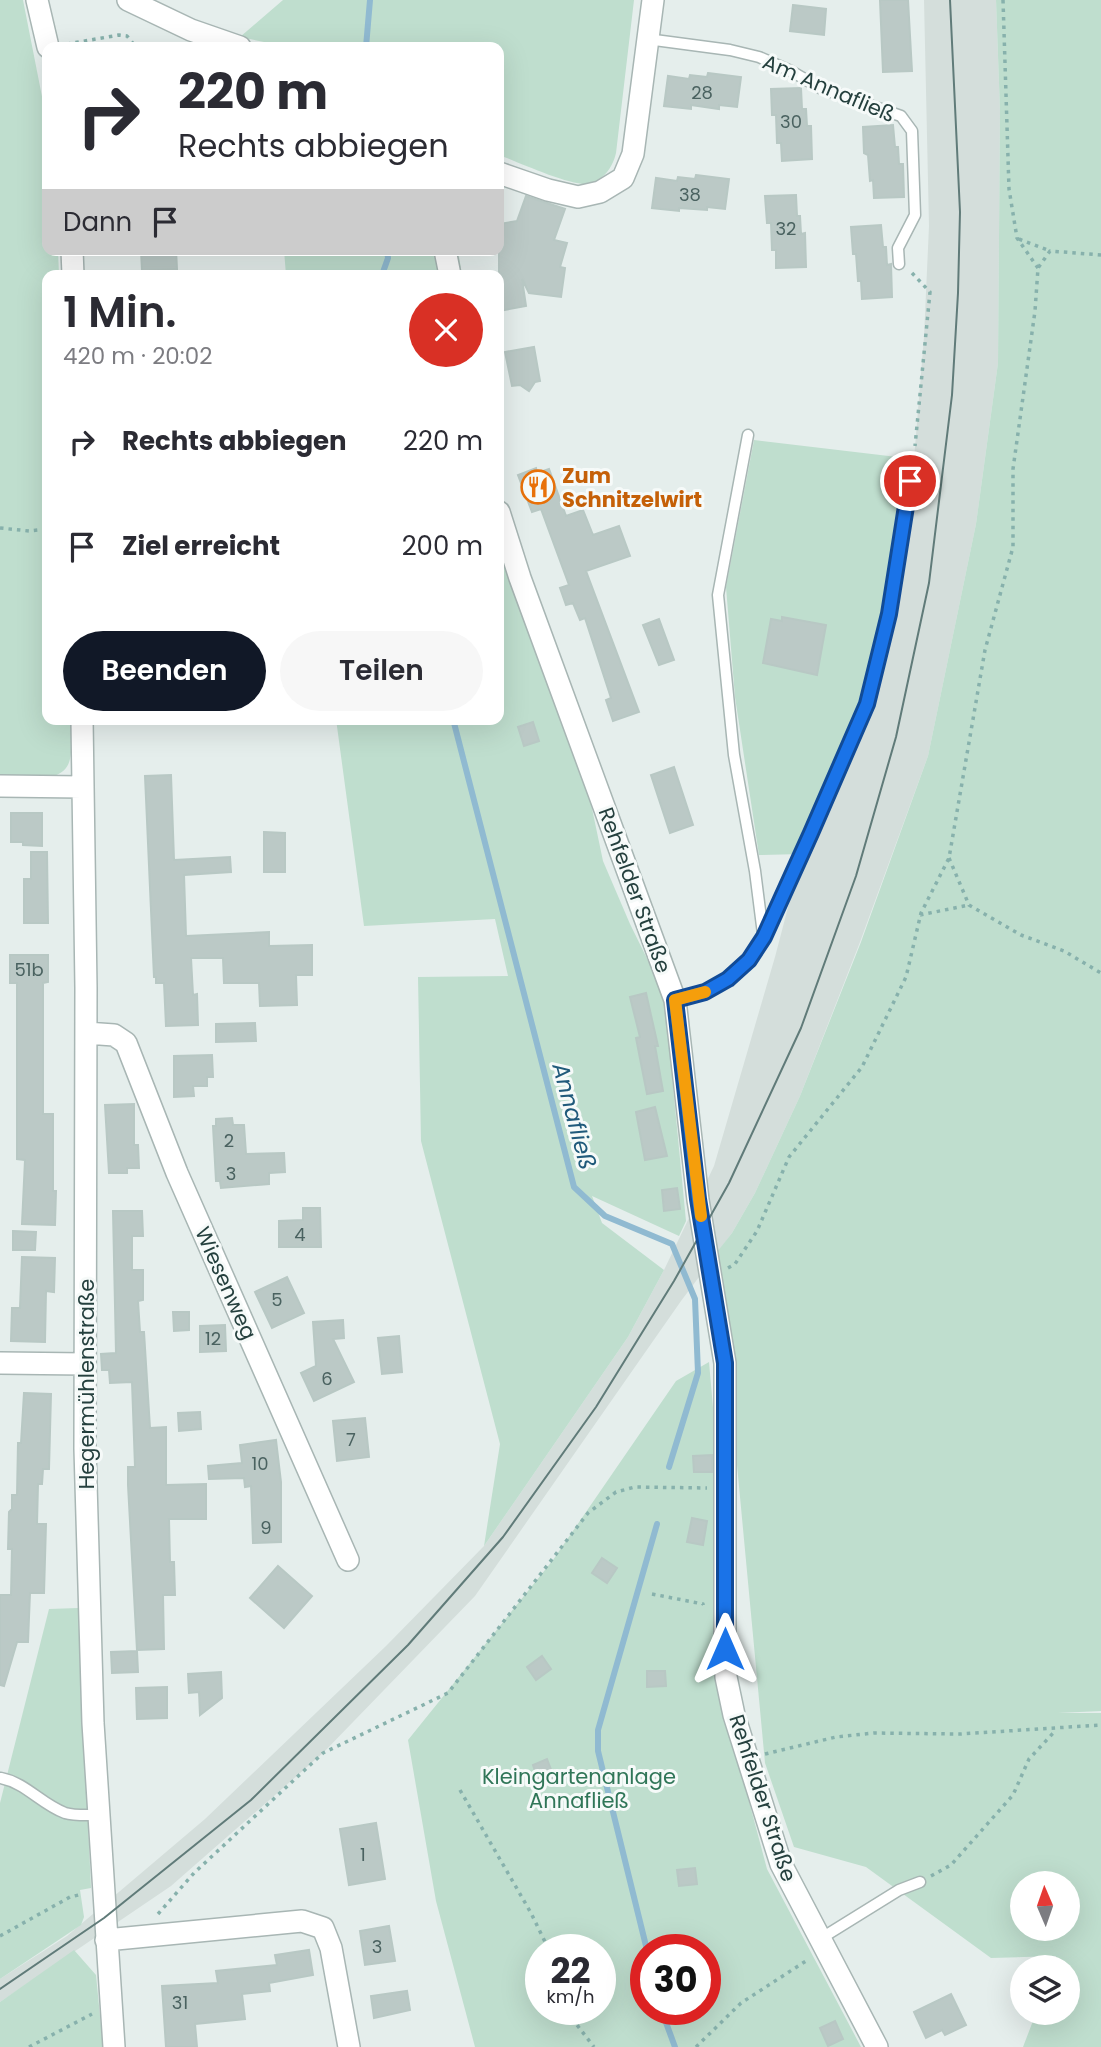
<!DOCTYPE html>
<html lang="de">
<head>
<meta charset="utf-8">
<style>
	body { margin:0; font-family:Poppins,sans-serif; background:#f7f7f7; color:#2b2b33; height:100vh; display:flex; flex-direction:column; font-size:26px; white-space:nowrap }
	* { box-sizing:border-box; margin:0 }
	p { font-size:23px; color:#7c7c81 }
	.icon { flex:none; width:38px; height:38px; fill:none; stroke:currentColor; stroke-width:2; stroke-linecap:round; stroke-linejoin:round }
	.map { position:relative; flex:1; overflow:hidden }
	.drawer { position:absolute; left:42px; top:270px; width:462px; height:455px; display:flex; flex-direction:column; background:#fff; border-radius:14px; box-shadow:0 7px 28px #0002 }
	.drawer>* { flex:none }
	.hud { position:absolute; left:42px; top:42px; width:462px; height:214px; border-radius:14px; box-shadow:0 7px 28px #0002; background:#fff; color:#2b2b33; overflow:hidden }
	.needle { width:46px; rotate:358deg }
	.tools { position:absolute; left:1010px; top:1871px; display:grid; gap:14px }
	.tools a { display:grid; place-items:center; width:70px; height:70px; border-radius:50%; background:#fff; box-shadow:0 7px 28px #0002; font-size:35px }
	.speed { position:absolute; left:525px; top:1934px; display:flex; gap:14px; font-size:35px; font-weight:700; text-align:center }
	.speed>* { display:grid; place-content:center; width:91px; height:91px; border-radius:50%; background:#fff; box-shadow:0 7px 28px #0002; line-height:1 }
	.speed small { font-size:18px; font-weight:400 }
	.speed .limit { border:10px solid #d22; background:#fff; color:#111 }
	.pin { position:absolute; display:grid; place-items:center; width:60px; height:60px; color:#fff; margin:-30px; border:4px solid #fff; border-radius:50%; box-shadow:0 2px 7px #0007 }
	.me { position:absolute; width:77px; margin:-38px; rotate:0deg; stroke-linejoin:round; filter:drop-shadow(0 0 5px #0008) }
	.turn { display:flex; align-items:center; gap:24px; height:147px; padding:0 21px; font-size:32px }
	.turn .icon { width:91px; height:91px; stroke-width:2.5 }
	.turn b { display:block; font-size:49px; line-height:60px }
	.then { display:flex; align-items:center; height:66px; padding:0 21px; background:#0003; gap:14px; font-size:26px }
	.round { display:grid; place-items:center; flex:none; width:74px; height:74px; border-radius:37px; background:#f7f7f7 }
	.overview { display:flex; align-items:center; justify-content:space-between; height:119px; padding:0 21px }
	h1 { font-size:42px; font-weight:600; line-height:52px }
	.action { display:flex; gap:14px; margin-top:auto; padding:14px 21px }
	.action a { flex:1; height:80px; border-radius:42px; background:#111827; color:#fff; font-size:28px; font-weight:600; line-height:80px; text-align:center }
	.action a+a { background:#f7f7f7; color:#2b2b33 }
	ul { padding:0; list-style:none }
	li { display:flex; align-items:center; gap:21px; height:105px; padding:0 21px }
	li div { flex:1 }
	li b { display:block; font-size:26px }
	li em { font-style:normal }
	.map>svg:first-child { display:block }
	.built { fill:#d4dedb }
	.green { fill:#bfdece; fill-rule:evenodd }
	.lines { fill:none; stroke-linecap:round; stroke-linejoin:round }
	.stream { stroke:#90bad1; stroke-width:6 }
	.building { fill:#bbc9c6; stroke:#b8c8c4; stroke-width:2 }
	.lane-casing { stroke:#a8b6b4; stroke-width:13 }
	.street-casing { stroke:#a8b6b4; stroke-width:24 }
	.path { stroke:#87b1ac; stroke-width:3.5; stroke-dasharray:3.5 5; stroke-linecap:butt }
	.lane { stroke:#fff; stroke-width:10 }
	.street { stroke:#fff; stroke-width:21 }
	.tram { stroke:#607b79; stroke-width:2 }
	.route-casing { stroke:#114b97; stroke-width:18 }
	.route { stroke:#1a73e8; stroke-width:12 }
	.slow { stroke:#f59e0b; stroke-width:12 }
	.labels { text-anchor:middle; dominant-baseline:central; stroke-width:6; stroke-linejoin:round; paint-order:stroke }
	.number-label { font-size:18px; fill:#4a6260 }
	.street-label { font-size:21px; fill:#25403e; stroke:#f6faf9 }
	.food-label { font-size:21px; font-weight:bold; fill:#c56008; stroke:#f6faf9; text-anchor:start }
	.park-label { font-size:21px; fill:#307658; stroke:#f6faf9 }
	.water-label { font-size:23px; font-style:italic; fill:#205a7b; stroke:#f6faf9 }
</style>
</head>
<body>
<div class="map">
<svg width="1101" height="2047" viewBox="0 0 1101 2047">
	<rect width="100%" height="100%" fill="#e5eeec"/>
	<path class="built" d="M924 0H996L1000 111 998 363 976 524 928 756 860 942 800 1096 755 1193 732 1233 681 1301 475 1596 323 1753 171 1886 0 2002V1979L67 1936 205 1819 386 1646 484 1546 628 1337 664 1270 714 1166 775 957 802 854 914 459 924 337 929 226Z"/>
	<path class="green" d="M0 0H23L47 122V250H58L59 275H47V719H71C71 732 73 747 70 759 64 787 20 777 0 777Z
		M283 0H634L616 153C613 167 603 181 588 184 570 186 518 162 499 155V47H275L274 44 240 37Z
		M996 0H1101V1711L1058 1713H1101V2047H1023L1036 2013 1068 2012V1967H1053L1056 1956 991 1958 866 1867 794 1847 765 1763 717 1252 732 1233 755 1193 800 1096 861 942 928 756 976 524 998 363 1000 111ZM1022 1883H1068V1928H1022Z
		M284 250H458L462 275H286Z
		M754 440 914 459 867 704 802 854 759 855 735 697 726 587Z
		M499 540 590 799 603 861 630 924 664 993 686 1221 679 1236 592 1196 602 1223 664 1270 628 1337 484 1546 500 1444 421 1141 418 977 508 976 495 919 364 926 336 719H499Z
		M709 1362 717 1453 714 1594 717 1681 767 1869 861 2047H475L436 1901 408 1740 553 1560 676 1381ZM541 1950H600V2009H541ZM646 1950H705V2009H646Z
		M78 1608 91 1888 80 1890 84 1917 81 1925 0 1979V1803L49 1609Z
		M74 1950 96 1975 103 2047H0V2002Z"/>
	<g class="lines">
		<path class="stream" d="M366 47 370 0
			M382 275 388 258 387 250
			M453 719 574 1187 605 1216 672 1244 695 1299 698 1373 669 1467
			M647 1950 598 1751V1730L657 1524
			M661 2009 675 2047"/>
	</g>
	<path class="building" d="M880 0H908L912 71 883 72Z
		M793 5 826 9 824 35 790 31Z
		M708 73 741 77 737 107 719 105V109L691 105V109L664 106 668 76 689 79 690 75 707 77Z
		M801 88 802 109H806L807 126H811L812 159 782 161 781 143H777L776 115H772L771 89Z
		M893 125 895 147H898L899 164H903L904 197 874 198 873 180 870 181 868 155 864 153 863 127Z
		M696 175 729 179 725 209 707 207V210L679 208V211L652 208 656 178 677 181 678 177 695 179Z
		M796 195 797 216H800L801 234 805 233 806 267 776 268V250H772L771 223H767L765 196Z
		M526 196 565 209 554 240 567 243 560 267 565 268 561 297 529 293 522 279 526 306 499 311V224L517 221Z
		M881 225 883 247H886L887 265 891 264 892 297 862 299 861 281H858L856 254H853L851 227Z
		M141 250H176L177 269 142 271Z
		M534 347 540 381 535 382 529 391 520 385 512 386 505 352Z
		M536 468 537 473 549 469 566 516 583 510 593 535 619 526 630 556 586 571 639 712 613 721 606 700 611 698 585 618 580 620 573 603 566 605 560 588 569 585 541 509 532 512 518 475Z
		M782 617 826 625 817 675 763 663 771 619 782 621Z
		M659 619 674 660 659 665 643 625Z
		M533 722 539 741 524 746 518 727Z
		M674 767 693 825 670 833 651 775Z
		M171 775 174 860 230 857 231 872 184 875 186 936 269 932V946L312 945V975H296L297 1005 260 1006 259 983H224L223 958H191L193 995 197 994 198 1025 166 1026 164 983H156V977H154L145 776Z
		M11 813H42V846L23 845V842H11Z
		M264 832 285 833V872H264Z
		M31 852H47L48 923H24V879H31Z
		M10 955H48V982L43 983V1114H53V1191H56L55 1225 22 1224 25 1160 17 1159V983H10Z
		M646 993 658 1046H655L663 1091 647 1094 636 1038 640 1037 630 997Z
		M255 1023 256 1041 216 1042V1024Z
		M212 1055 213 1077H207V1086H193L194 1096 174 1097V1056Z
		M134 1104V1145H138L139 1168H127V1173H109L105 1105Z
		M655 1107 667 1156 645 1160 636 1112Z
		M232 1118 233 1125H244L246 1154 284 1153 285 1172 269 1173V1184L221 1188 220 1181H216L213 1126H216V1119Z
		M677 1188 680 1209 664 1211 662 1190Z
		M303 1208H320L321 1247H279V1221L303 1220Z
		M113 1211H142L143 1236H132V1270H143V1300L138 1301 140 1332H144L150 1428 166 1427V1485L206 1484V1519H169L170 1562H174L175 1595H163L164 1649 137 1650 128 1485V1467H135L132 1382 110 1383 109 1370H102L101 1354 116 1353Z
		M13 1231 36 1232 35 1250H13Z
		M22 1257 55 1258 54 1292 46 1291 45 1342 11 1341 12 1308H20Z
		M287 1277 304 1313 272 1328 255 1292Z
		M173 1312H189V1330L174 1331Z
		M343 1320 344 1338 333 1339 354 1382 314 1401 301 1373 316 1366 313 1322Z
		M225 1325 226 1351 200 1352V1326Z
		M399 1336 402 1372 382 1374 378 1338Z
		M24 1393 51 1394 49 1469H43L42 1484H38L37 1524H46L44 1593H30L28 1642H17L4 1686 0 1685V1595H11L12 1549H8L9 1512 12 1509V1495H17L18 1443H21Z
		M200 1412 201 1429 179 1431 178 1413Z
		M365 1418 369 1457 337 1461 333 1421Z
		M276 1440 281 1482V1542L253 1543 251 1486 245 1487 244 1478 209 1479 208 1466 242 1463 240 1445Z
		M712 1455V1472H694L693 1456Z
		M692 1518 707 1521 703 1545 687 1542Z
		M602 1558 617 1568 607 1583 592 1573Z
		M278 1566 312 1596 284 1628 250 1598Z
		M137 1651 138 1672 112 1673 111 1652Z
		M542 1656 551 1669 536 1680 527 1667Z
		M647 1671H665L666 1686 647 1687Z
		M221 1672 222 1698 200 1715 199 1692 189 1693 188 1674Z
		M167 1687V1718L137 1719 136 1688Z
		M547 1759 555 1780 540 1785 533 1765Z
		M376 1823 385 1879 349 1885 340 1829Z
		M695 1868 697 1884 679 1886 677 1870Z
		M389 1926 395 1961 365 1965 360 1931Z
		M309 1950 313 1975 269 1983 270 1991 242 1994 245 2019 195 2024 197 2047H166L162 1986 218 1983 216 1971 277 1965 275 1955Z
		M407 1991 410 2010 374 2018 371 1996Z
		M951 1994 966 2025 945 2035 942 2030 926 2038 914 2012Z
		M835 2021 843 2039 828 2046 820 2028Z"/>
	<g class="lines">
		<defs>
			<path id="lane" d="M647 39 730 50 759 57 791 71 820 88 901 116 912 131 915 215 898 248 899 264
				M748 435 718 595 734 755 755 871 763 934
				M675 1000C720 988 738 976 764 937L840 771 867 704 889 614 914 459
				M1 1778C26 1783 41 1804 65 1813 75 1816 87 1815 99 1815
				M820 1939 899 1890 920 1882"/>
			<path id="street" d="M37 0 48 47
				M128 0 191 30 240 47
				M499 173 548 190 578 197 600 192 623 178 633 154 653 0
				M72 250 73 275
				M445 250 450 275
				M499 512 520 578 675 1000 698 1200 725 1363V1649L726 1677 734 1715 781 1864 877 2047
				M82 719 86 988 85 1449 93 1723 114 2047
				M0 786 82 787
				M86 1033 114 1035 126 1043 177 1173 348 1560
				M0 1363 85 1364
				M106 1940 302 1921 323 1928 331 1948 349 2047"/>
		</defs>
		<use href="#lane" class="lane-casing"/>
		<use href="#street" class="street-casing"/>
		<path class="path" d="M1003 0 1009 189 1017 238 1038 268
			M67 44 119 35 127 36 136 47
			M1019 239 1050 251
			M912 273 930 292 915 446
			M0 528 29 531 47 529
			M949 858 969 905 1021 935 1064 951 1101 973
			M920 915 969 905
			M728 1268 735 1264 757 1231 789 1157 862 1067 906 977 921 913 949 858 985 650 1013 547V469L1035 311 1038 268 1050 251 1101 255
			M652 1594 703 1604V1605
			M765 1754 836 1737 874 1733 960 1734 1101 1725
			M460 1790 531 1913 549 1950
			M931 1876 951 1865 1013 1795 1029 1759 1056 1730
			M158 1914 194 1873 323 1753 448 1693 588 1513 616 1492 635 1487 707 1488
			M0 1936 70 1897 83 1894
			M572 2009 577 2025 594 2047
			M29 2047 92 2014
			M696 2047 741 2003 809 1959"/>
		<use href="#lane" class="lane"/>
		<use href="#street" class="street"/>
		<path class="tram" d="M0 1989 104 1918 251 1800 408 1645 503 1537 596 1407 674 1281 729 1183 801 1028 856 876 896 737 929 583 952 395 958 293 960 212 950 0"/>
	</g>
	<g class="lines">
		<defs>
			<path id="route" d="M725 1649V1363L698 1199 675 1000 705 992 728 979 749 960 764 937 811 833 867 704 889 614 910 481"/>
		</defs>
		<use href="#route" class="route-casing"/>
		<use href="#route" class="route"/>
		<path class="slow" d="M701 1216 675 1000 705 992"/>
	</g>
	<defs>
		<symbol id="restaurant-ring" viewBox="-11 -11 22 22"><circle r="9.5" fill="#f6faf9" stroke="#e8710a" stroke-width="1.5"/><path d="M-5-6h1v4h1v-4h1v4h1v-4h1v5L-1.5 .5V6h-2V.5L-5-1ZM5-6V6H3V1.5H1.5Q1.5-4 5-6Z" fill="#e8710a"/></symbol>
	</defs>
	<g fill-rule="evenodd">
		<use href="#restaurant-ring" x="519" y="468" width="38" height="38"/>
	</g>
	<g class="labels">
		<g class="number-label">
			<text x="702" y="92">28</text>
			<text x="791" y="121">30</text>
			<text x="690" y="194">38</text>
			<text x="786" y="228">32</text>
			<text x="29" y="969">51b</text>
			<text x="229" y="1140">2</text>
			<text x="231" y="1173">3</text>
			<text x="300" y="1234">4</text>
			<text x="277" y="1299">5</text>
			<text x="213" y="1338">12</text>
			<text x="327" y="1378">6</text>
			<text x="351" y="1439">7</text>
			<text x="260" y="1463">10</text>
			<text x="266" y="1527">9</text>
			<text x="363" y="1854">1</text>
			<text x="377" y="1946">3</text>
			<text x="180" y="2002">31</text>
		</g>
		<g class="street-label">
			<text transform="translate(829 88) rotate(23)">Am Annafließ</text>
			<text transform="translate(635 890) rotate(70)">Rehfelder Straße</text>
			<text transform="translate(226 1283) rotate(66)">Wiesenweg</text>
			<text transform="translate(86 1384) rotate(-90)">Hegermühlenstraße</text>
			<text transform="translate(763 1798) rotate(72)">Rehfelder Straße</text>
		</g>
		<g class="food-label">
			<text x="562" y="475">Zum<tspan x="562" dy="24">Schnitzelwirt</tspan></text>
		</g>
		<g class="park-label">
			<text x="579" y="1776">Kleingartenanlage<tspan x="579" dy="24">Annafließ</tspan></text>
		</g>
		<g class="water-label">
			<text transform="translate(574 1116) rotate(75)">Annafließ</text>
		</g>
	</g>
</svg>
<div class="tools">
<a><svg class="needle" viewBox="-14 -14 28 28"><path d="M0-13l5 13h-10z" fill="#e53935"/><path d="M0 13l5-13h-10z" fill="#7c7c81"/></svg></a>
<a><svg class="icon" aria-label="layers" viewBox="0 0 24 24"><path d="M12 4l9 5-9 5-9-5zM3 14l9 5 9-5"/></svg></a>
</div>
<div class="speed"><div>22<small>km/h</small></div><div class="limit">30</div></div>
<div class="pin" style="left:910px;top:481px;background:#d93025"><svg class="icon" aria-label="arrive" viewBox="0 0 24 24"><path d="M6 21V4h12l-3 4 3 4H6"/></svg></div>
<svg class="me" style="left:725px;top:1649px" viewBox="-20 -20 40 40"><path d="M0-17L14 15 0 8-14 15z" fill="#1a73e8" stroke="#fff" stroke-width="4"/></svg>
<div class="hud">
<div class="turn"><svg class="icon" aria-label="right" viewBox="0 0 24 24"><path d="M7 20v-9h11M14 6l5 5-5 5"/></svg><div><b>220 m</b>Rechts abbiegen</div></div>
<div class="then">Dann<svg class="icon" aria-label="arrive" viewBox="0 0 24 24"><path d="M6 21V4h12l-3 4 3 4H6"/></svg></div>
</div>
<section class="drawer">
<div class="overview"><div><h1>1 Min.</h1><p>420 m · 20:02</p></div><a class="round" style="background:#d93025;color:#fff"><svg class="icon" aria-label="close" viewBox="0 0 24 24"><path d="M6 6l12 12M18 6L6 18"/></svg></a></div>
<ul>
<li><svg class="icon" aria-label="right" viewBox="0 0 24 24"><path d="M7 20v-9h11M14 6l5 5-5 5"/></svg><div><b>Rechts abbiegen</b></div><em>220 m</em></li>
<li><svg class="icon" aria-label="arrive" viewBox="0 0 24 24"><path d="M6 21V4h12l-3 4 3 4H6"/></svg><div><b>Ziel erreicht</b></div><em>200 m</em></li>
</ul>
<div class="action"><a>Beenden</a><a>Teilen</a></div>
</section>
</div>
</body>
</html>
